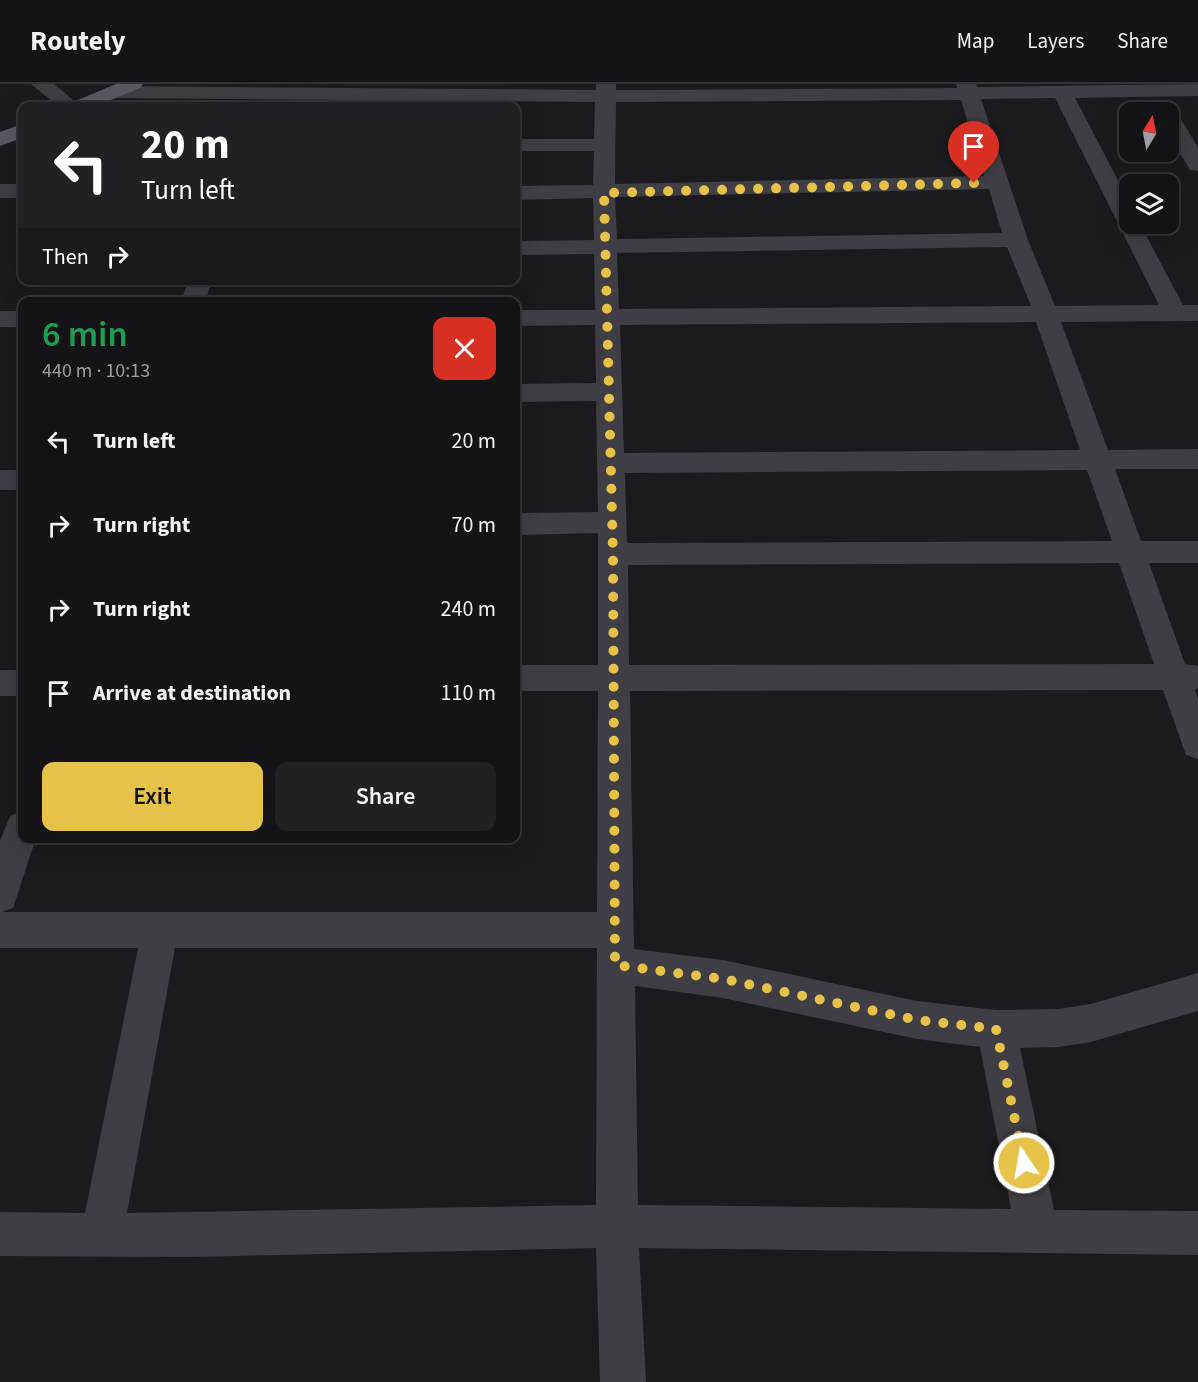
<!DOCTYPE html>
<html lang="en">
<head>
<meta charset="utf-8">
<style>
	body { margin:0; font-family:"Source Sans 3",sans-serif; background:#212123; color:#f1f3f6; height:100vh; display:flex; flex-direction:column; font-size:22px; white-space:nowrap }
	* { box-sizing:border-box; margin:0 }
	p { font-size:20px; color:#9d9ea1 }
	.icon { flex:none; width:33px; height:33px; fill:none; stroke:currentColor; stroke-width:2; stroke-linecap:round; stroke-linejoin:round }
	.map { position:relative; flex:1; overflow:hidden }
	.drawer { position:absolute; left:18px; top:213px; width:502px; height:546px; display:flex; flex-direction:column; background:#141416; border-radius:12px; box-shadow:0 6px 24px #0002,0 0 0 2px #333335 }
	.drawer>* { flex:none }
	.banner { position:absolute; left:18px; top:18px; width:502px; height:183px; border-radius:12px; box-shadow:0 6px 24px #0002,0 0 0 2px #333335; background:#202124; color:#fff; overflow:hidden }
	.needle { width:39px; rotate:10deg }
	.tools { position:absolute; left:1119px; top:18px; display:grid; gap:12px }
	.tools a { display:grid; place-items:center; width:60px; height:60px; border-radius:12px; background:#141416; box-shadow:0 6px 24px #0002,0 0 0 2px #333335; font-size:30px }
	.pin { position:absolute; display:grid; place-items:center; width:51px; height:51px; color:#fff; margin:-62px -26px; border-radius:50% 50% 50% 0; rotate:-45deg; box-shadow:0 0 6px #0007 }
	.pin .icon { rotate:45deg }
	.me { position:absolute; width:66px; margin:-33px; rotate:348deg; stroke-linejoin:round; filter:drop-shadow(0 0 4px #0008) }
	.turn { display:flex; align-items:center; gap:21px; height:126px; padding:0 24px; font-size:27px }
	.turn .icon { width:78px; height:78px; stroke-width:2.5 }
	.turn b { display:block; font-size:42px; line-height:51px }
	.then { display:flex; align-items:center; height:57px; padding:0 24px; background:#0003; gap:12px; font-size:22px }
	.round { display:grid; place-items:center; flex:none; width:63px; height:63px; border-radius:12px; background:#212123 }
	.summary { display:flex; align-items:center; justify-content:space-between; height:102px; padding:0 24px }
	h1 { font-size:36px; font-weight:600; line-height:45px; color:#1e9e55 }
	.cta { display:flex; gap:12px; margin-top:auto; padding:12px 24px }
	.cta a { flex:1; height:69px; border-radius:12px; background:#e7c249; color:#111; font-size:24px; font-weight:600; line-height:69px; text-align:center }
	.cta a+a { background:#212123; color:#f1f3f6 }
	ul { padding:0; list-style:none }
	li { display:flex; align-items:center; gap:18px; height:84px; padding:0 24px }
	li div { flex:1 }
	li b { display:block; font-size:22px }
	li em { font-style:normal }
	header { display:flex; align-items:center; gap:36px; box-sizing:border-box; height:84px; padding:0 30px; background:#141416; border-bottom:2px solid #333335 }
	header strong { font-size:28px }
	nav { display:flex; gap:33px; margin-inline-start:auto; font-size:21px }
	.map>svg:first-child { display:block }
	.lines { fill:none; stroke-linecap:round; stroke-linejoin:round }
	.minor { fill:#3e3e44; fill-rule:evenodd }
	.major { fill:#585960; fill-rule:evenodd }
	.route { stroke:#e7c249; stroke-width:10; stroke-dasharray:0 18 }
</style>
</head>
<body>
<header>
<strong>Routely</strong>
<nav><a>Map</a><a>Layers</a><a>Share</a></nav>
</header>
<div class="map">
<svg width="1198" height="1298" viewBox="0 0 1198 1298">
	<rect width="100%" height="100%" fill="#1b1b1d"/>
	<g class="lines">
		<path class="minor" d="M31 0H54L80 22H58Z
			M596 0H616V6H656L957 4 956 0H976L977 3 1198 0V12L1075 14 1130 119V140H1140L1183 221H1198V237L1061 238 1108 366 1198 365V385H1115L1141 457H1198V479H1149L1185 580 1198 582V604L1195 606 1198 615V675L1186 671 1163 606 630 607 634 865 723 876 917 917 996 926 1058 925 1091 920 1198 889V927L1091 958 1058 963 1020 964 1054 1126 1198 1127V1171L639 1164 646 1298H600L596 1164 190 1173 0 1172V1128L85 1129 138 864H0V757L10 732 22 727V754H36L13 824 2 828H597L598 607H516V581H598V449L516 451V429L598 428 596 317 516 318V300L596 299 595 241 516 242V226H595L594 170 516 171V157L594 156 593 114 516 116V102L593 101 594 67H516V55H594L595 18 114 14 107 12 104 8 107 4 114 2 596 6ZM1055 14 1159 221 1055 222 1028 156 981 15ZM961 16 984 92 615 100 616 18ZM989 105 1002 149 617 155 615 113ZM1007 163 1031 222 619 225 617 169ZM1036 238 1080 366 624 369 620 241ZM1087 386 1112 457 627 459 625 389ZM1119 479 1154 580 629 581 628 481ZM175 864H597L596 1121 127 1129ZM635 902 723 914 917 955 980 963 1011 1125 638 1121Z
			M1168 24 1175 26 1198 63V87L1190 86 1168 49V28H1159Z
			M0 100H22V114H0Z
			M188 196H212L205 218H181Z
			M0 227H22V243H0Z
			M0 386H22V406H0Z
			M0 586H22V612H0Z"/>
		<path class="major" d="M116 0H143L140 4 96 22H70L73 18Z
			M22 40V54L0 62V48Z"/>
	</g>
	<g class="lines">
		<path class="route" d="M974 99 604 109 613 470 615 881 723 895 917 936 996 945 1024 1079"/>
	</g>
</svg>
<div class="tools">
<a><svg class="needle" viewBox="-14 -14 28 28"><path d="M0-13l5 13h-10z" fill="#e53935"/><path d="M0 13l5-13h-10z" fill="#9d9ea1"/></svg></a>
<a><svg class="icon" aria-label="layers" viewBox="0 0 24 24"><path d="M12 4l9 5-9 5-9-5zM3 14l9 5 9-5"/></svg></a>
</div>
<div class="pin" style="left:974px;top:99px;background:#d93025"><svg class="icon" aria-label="arrive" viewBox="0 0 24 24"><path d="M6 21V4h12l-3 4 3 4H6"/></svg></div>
<svg class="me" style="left:1024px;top:1079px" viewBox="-20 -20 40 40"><circle r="17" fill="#e7c249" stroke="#fff" stroke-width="3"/><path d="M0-11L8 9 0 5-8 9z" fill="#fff"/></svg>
<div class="banner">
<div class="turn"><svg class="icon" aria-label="left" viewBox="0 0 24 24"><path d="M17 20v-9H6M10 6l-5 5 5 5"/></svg><div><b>20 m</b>Turn left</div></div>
<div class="then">Then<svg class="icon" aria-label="right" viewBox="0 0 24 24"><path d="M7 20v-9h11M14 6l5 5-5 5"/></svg></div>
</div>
<section class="drawer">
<div class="summary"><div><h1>6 min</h1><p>440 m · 10:13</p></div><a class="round" style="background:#d93025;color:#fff"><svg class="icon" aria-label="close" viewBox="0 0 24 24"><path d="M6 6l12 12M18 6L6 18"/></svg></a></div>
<ul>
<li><svg class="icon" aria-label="left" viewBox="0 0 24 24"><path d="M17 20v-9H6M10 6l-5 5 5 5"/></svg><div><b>Turn left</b></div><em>20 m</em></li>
<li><svg class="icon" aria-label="right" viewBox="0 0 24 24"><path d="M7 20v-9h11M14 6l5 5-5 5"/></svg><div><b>Turn right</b></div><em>70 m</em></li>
<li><svg class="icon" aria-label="right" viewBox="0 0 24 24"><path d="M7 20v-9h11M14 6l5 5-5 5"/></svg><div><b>Turn right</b></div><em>240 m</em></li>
<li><svg class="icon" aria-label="arrive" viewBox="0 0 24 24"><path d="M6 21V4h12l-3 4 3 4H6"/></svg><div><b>Arrive at destination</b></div><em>110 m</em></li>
</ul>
<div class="cta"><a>Exit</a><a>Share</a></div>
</section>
</div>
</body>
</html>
